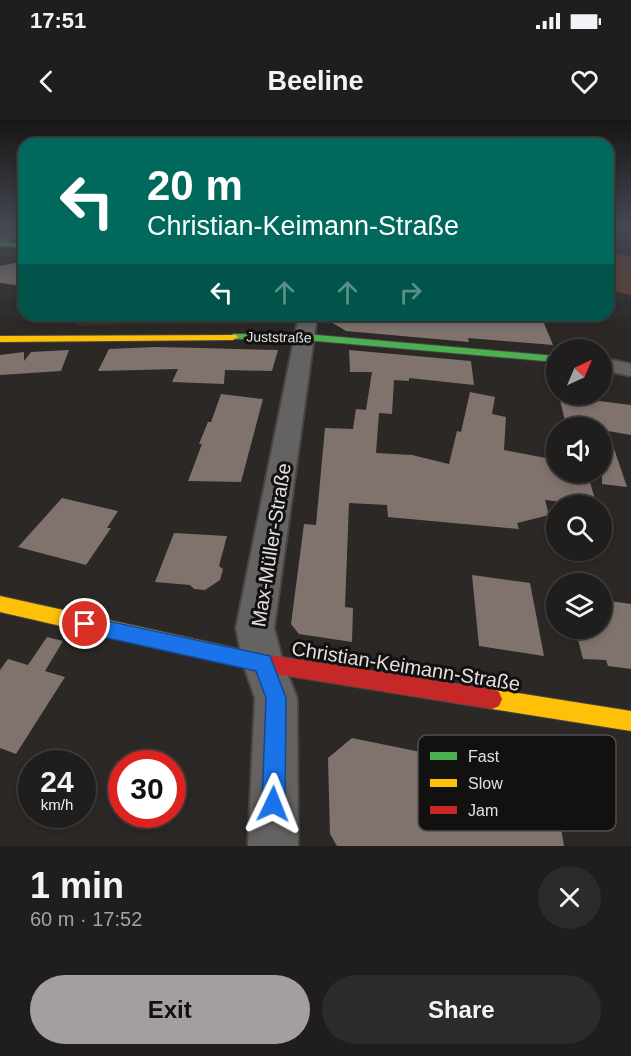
<!DOCTYPE html>
<html lang="en">
<head>
<meta charset="utf-8">
<style>
	body { margin:0; font-family:Helvetica,sans-serif; background:#2d2b29; color:#f1f3f6; height:100vh; display:flex; flex-direction:column; font-size:22px; white-space:nowrap }
	* { box-sizing:border-box; margin:0 }
	p { font-size:20px; color:#a2a2a3 }
	.icon { flex:none; width:33px; height:33px; fill:none; stroke:currentColor; stroke-width:2; stroke-linecap:round; stroke-linejoin:round }
	.map { position:relative; height:726px; overflow:hidden }
	.side { display:flex; flex-direction:column; background:#201e1c; flex:1 }
	.side>* { flex:none }
	.top-card { position:absolute; left:18px; top:18px; width:596px; height:183px; border-radius:18px; box-shadow:0 3px 9px #0003,0 0 0 2px #3d3c3b; background:#00695c; color:#fff; overflow:hidden }
	.needle { width:39px; rotate:44deg }
	.buttons { position:absolute; left:546px; top:219px; display:grid; gap:12px }
	.buttons a { display:grid; place-items:center; width:66px; height:66px; border-radius:50%; background:#201e1c; box-shadow:0 3px 9px #0003,0 0 0 2px #3d3c3b; font-size:30px }
	.speed { position:absolute; left:18px; top:630px; display:flex; gap:12px; font-size:30px; font-weight:700; text-align:center }
	.speed>* { display:grid; place-content:center; width:78px; height:78px; border-radius:50%; background:#201e1c; box-shadow:0 3px 9px #0003,0 0 0 2px #3d3c3b; line-height:1 }
	.speed small { font-size:15px; font-weight:400 }
	.speed .limit { border:9px solid #d22; background:#fff; color:#111 }
	.pin { position:absolute; display:grid; place-items:center; width:51px; height:51px; color:#fff; margin:-26px; border:3px solid #fff; border-radius:50%; box-shadow:0 2px 6px #0007 }
	.me { position:absolute; width:66px; margin:-33px; rotate:2deg; stroke-linejoin:round; filter:drop-shadow(0 0 4px #0008) }
	.turn { display:flex; align-items:center; gap:21px; height:126px; padding:0 30px; font-size:27px }
	.turn .icon { width:78px; height:78px; stroke-width:2.5 }
	.turn b { display:block; font-size:42px; line-height:51px }
	.lanes { display:flex; align-items:center; height:57px; padding:0 30px; background:#0003; justify-content:center; gap:30px; direction:ltr }
	.lanes .off { opacity:.35 }
	.round { display:grid; place-items:center; flex:none; width:63px; height:63px; border-radius:32px; background:#2d2b29 }
	.summary { display:flex; align-items:center; justify-content:space-between; height:102px; padding:0 30px }
	h1 { font-size:36px; font-weight:800; line-height:45px }
	.primary-button { display:flex; gap:12px; margin-top:auto; padding:12px 30px }
	.primary-button a { flex:1; height:69px; border-radius:36px; background:#a29f9e; color:#111; font-size:24px; font-weight:800; line-height:69px; text-align:center }
	.primary-button a+a { background:#2d2b29; color:#f1f3f6 }
	.status { display:flex; justify-content:space-between; align-items:center; height:42px; padding:0 30px; background:#201e1c; direction:ltr }
	.status svg { height:16px; fill:currentColor }
	header { display:flex; justify-content:space-between; align-items:center; height:78px; padding:0 30px; background:#201e1c; font-size:27px; font-weight:800 }
	.map>svg:first-child { display:block }
	.built { fill:#382f2b }
	.green { fill:#613e2c }
	.building { fill:#80736d }
	.lines { fill:none; stroke-linecap:round; stroke-linejoin:round }
	.street-casing { stroke:#484645; stroke-width:4 }
	.fast-casing { stroke:#484645; stroke-width:2 }
	.slow-casing { stroke:#484645; stroke-width:2 }
	.jam-casing { stroke:#484645; stroke-width:2 }
	.path { stroke:#636160; stroke-width:2; stroke-dasharray:2 1.5; stroke-linecap:butt }
	.street { fill:#646362; fill-rule:evenodd }
	.fast { fill:#4caf50; fill-rule:evenodd }
	.slow { fill:#ffc107; fill-rule:evenodd }
	.jam { fill:#c62828; fill-rule:evenodd }
	.route { fill:#1a73e8; stroke:#114b97; stroke-width:1.5 }
	.labels { text-anchor:middle; dominant-baseline:central; stroke-width:6; stroke-linejoin:round; paint-order:stroke }
	.far-street-label { font-size:14px; fill:#e2dfde; stroke:#131110 }
	.near-street-label { font-size:20px; fill:#e2dfde; stroke:#131110 }
	.key { fill:#131110; stroke:#514f4e; stroke-width:1.5 }
	.key-label { font-size:16px; fill:#e2dfde }
</style>
</head>
<body>
<div class="status"><b>17:51</b><svg viewBox="0 0 49 12"><path d="M0 12V9h3v3zM5 12V6h3v6zM10 12V3h3v9zM15 12V0h3v12zM26 1h20v11H26zM47 4h2v5h-2z"/></svg></div>
<header><svg class="icon" aria-label="back" viewBox="0 0 24 24"><path d="M15 5l-7 7 7 7"/></svg>Beeline<svg class="icon" aria-label="heart" viewBox="0 0 24 24"><path d="M12 20l-8-8c-3-5 5-10 8-4 3-6 11-1 8 4z"/></svg></header>
<div class="map">
<svg width="631" height="726" viewBox="0 0 631 726">
	<rect width="100%" height="100%" fill="#2b2826"/>
	<path class="built" d="M87 195H287L284 203 76 206Z"/>
	<path class="green" d="M608 132 631 137V175L608 170Z"/>
	<path class="building" d="M24 141V166L0 163V146Z
		M319 195 541 196 553 225 468 218 469 222 346 211Z
		M156 227 201 228 278 230 272 251 225 250 224 264 172 262 178 249 98 251 109 229Z
		M69 230 61 251 0 255V235L24 232V241L31 232Z
		M349 230 471 241 474 265 409 258V261L394 260 392 294 379 293 376 333 412 335 449 344 457 311 461 312 470 272 495 277 492 294 506 297 504 330 556 340V352H587L597 386 545 380 549 395 517 403 519 409 388 397 387 385 349 383 345 487 353 488 352 522 299 514 291 504 304 404 316 405 325 308 353 309 356 289 366 290 372 252H350Z
		M221 274 263 279 241 362 188 361 202 324H199L208 302H211Z
		M559 276 631 285V315L608 311 627 367 602 364V308L566 305Z
		M62 378 118 391 107 408H111L86 445 18 427Z
		M174 413 227 416 219 446 223 449 220 460 205 470 194 469 190 465 155 462Z
		M472 455 530 463 544 536 479 526Z
		M602 480 631 484V549L608 546 606 540 583 539 575 508H602Z
		M47 517 63 521 45 551 65 557 16 634 0 628V550L8 539 28 545Z
		M352 618 553 659 564 726H337L330 714 328 638Z"/>
	<g class="lines">
		<defs>
			<path id="street" d="M16 107H24V114L0 126V116Z
				M299 195H317L274 508 283 543 297 578 298 726H248L255 578 243 543 236 508Z
				M602 238 631 244V256L602 250Z"/>
			<path id="fast" d="M0 122 24 123V127L0 126Z
				M233 214H305L556 236V242L305 220 230 219 228 217Z"/>
			<path id="slow" d="M236 215 238 217 233 220 0 222V216Z
				M0 476 226 526 233 528 235 535 233 542 226 544 0 492Z
				M492 569 631 591V611L492 589 485 586 482 579 485 572Z"/>
			<path id="jam" d="M226 526 263 534 492 569 499 572 502 579 499 586 492 589 263 552 219 542 217 535 219 528Z"/>
		</defs>
		<use href="#street" class="street-casing"/>
		<use href="#fast" class="fast-casing"/>
		<use href="#slow" class="slow-casing"/>
		<use href="#jam" class="jam-casing"/>
		<path class="path" d="M608 116 631 118"/>
		<use href="#street" class="street"/>
		<use href="#fast" class="fast"/>
		<use href="#slow" class="slow"/>
		<use href="#jam" class="jam"/>
	</g>
	<linearGradient id="sky" x2="0" y2="1"><stop stop-color="#181615"/><stop offset="0.51" stop-color="#444852"/><stop offset="1" stop-color="#444852" stop-opacity="0"/></linearGradient>
	<rect width="631" height="209" fill="url(#sky)"/>
	<path class="route" d="M85 496 270 536 286 578 285 684 282 692 273 695 265 692 262 684 266 578 256 551 85 513 79 510 76 504 79 498Z"/>
	<g class="labels">
		<g class="far-street-label">
			<text transform="translate(279 217) rotate(1)">Juststraße</text>
		</g>
		<g class="near-street-label">
			<text transform="translate(271 425) rotate(-81)">Max-Müller-Straße</text>
			<text transform="translate(406 546) rotate(9)">Christian-Keimann-Straße</text>
		</g>
	</g>
	<rect x="418" y="615" width="198" height="96" rx="9" class="key"/>
	<rect x="430" y="632" width="27" height="8" fill="#4caf50"/>
	<rect x="430" y="659" width="27" height="8" fill="#ffc107"/>
	<rect x="430" y="686" width="27" height="8" fill="#c62828"/>
	<g class="key-label">
		<text x="468" y="642">Fast</text>
		<text x="468" y="669">Slow</text>
		<text x="468" y="696">Jam</text>
	</g>
</svg>
<div class="buttons">
<a><svg class="needle" viewBox="-14 -14 28 28"><path d="M0-13l5 13h-10z" fill="#e53935"/><path d="M0 13l5-13h-10z" fill="#a2a2a3"/></svg></a>
<a><svg class="icon" aria-label="sound" viewBox="0 0 24 24"><path d="M4 9h4l5-4v14l-5-4H4zM17 9q2 3 0 6"/></svg></a>
<a><svg class="icon" aria-label="search" viewBox="0 0 24 24"><circle cx="10" cy="10" r="6"/><path d="M15 15l6 6"/></svg></a>
<a><svg class="icon" aria-label="layers" viewBox="0 0 24 24"><path d="M12 4l9 5-9 5-9-5zM3 14l9 5 9-5"/></svg></a>
</div>
<div class="speed"><div>24<small>km/h</small></div><div class="limit">30</div></div>
<div class="pin" style="left:85px;top:504px;background:#d93025"><svg class="icon" aria-label="arrive" viewBox="0 0 24 24"><path d="M6 21V4h12l-3 4 3 4H6"/></svg></div>
<svg class="me" style="left:273px;top:684px" viewBox="-20 -20 40 40"><path d="M0-17L14 15 0 8-14 15z" fill="#1a73e8" stroke="#fff" stroke-width="4"/></svg>
<div class="top-card">
<div class="turn"><svg class="icon" aria-label="left" viewBox="0 0 24 24"><path d="M17 20v-9H6M10 6l-5 5 5 5"/></svg><div><b>20 m</b>Christian-Keimann-Straße</div></div>
<div class="lanes"><svg class="icon" aria-label="left" viewBox="0 0 24 24"><path d="M17 20v-9H6M10 6l-5 5 5 5"/></svg><svg class="icon off" aria-label="ahead" viewBox="0 0 24 24"><path d="M12 20V5M6 11l6-6 6 6"/></svg><svg class="icon off" aria-label="ahead" viewBox="0 0 24 24"><path d="M12 20V5M6 11l6-6 6 6"/></svg><svg class="icon off" aria-label="right" viewBox="0 0 24 24"><path d="M7 20v-9h11M14 6l5 5-5 5"/></svg></div>
</div>
</div>
<section class="side">
<div class="summary"><div><h1>1 min</h1><p>60 m · 17:52</p></div><a class="round"><svg class="icon" aria-label="close" viewBox="0 0 24 24"><path d="M6 6l12 12M18 6L6 18"/></svg></a></div>
<div class="primary-button"><a>Exit</a><a>Share</a></div>
</section>
</body>
</html>
